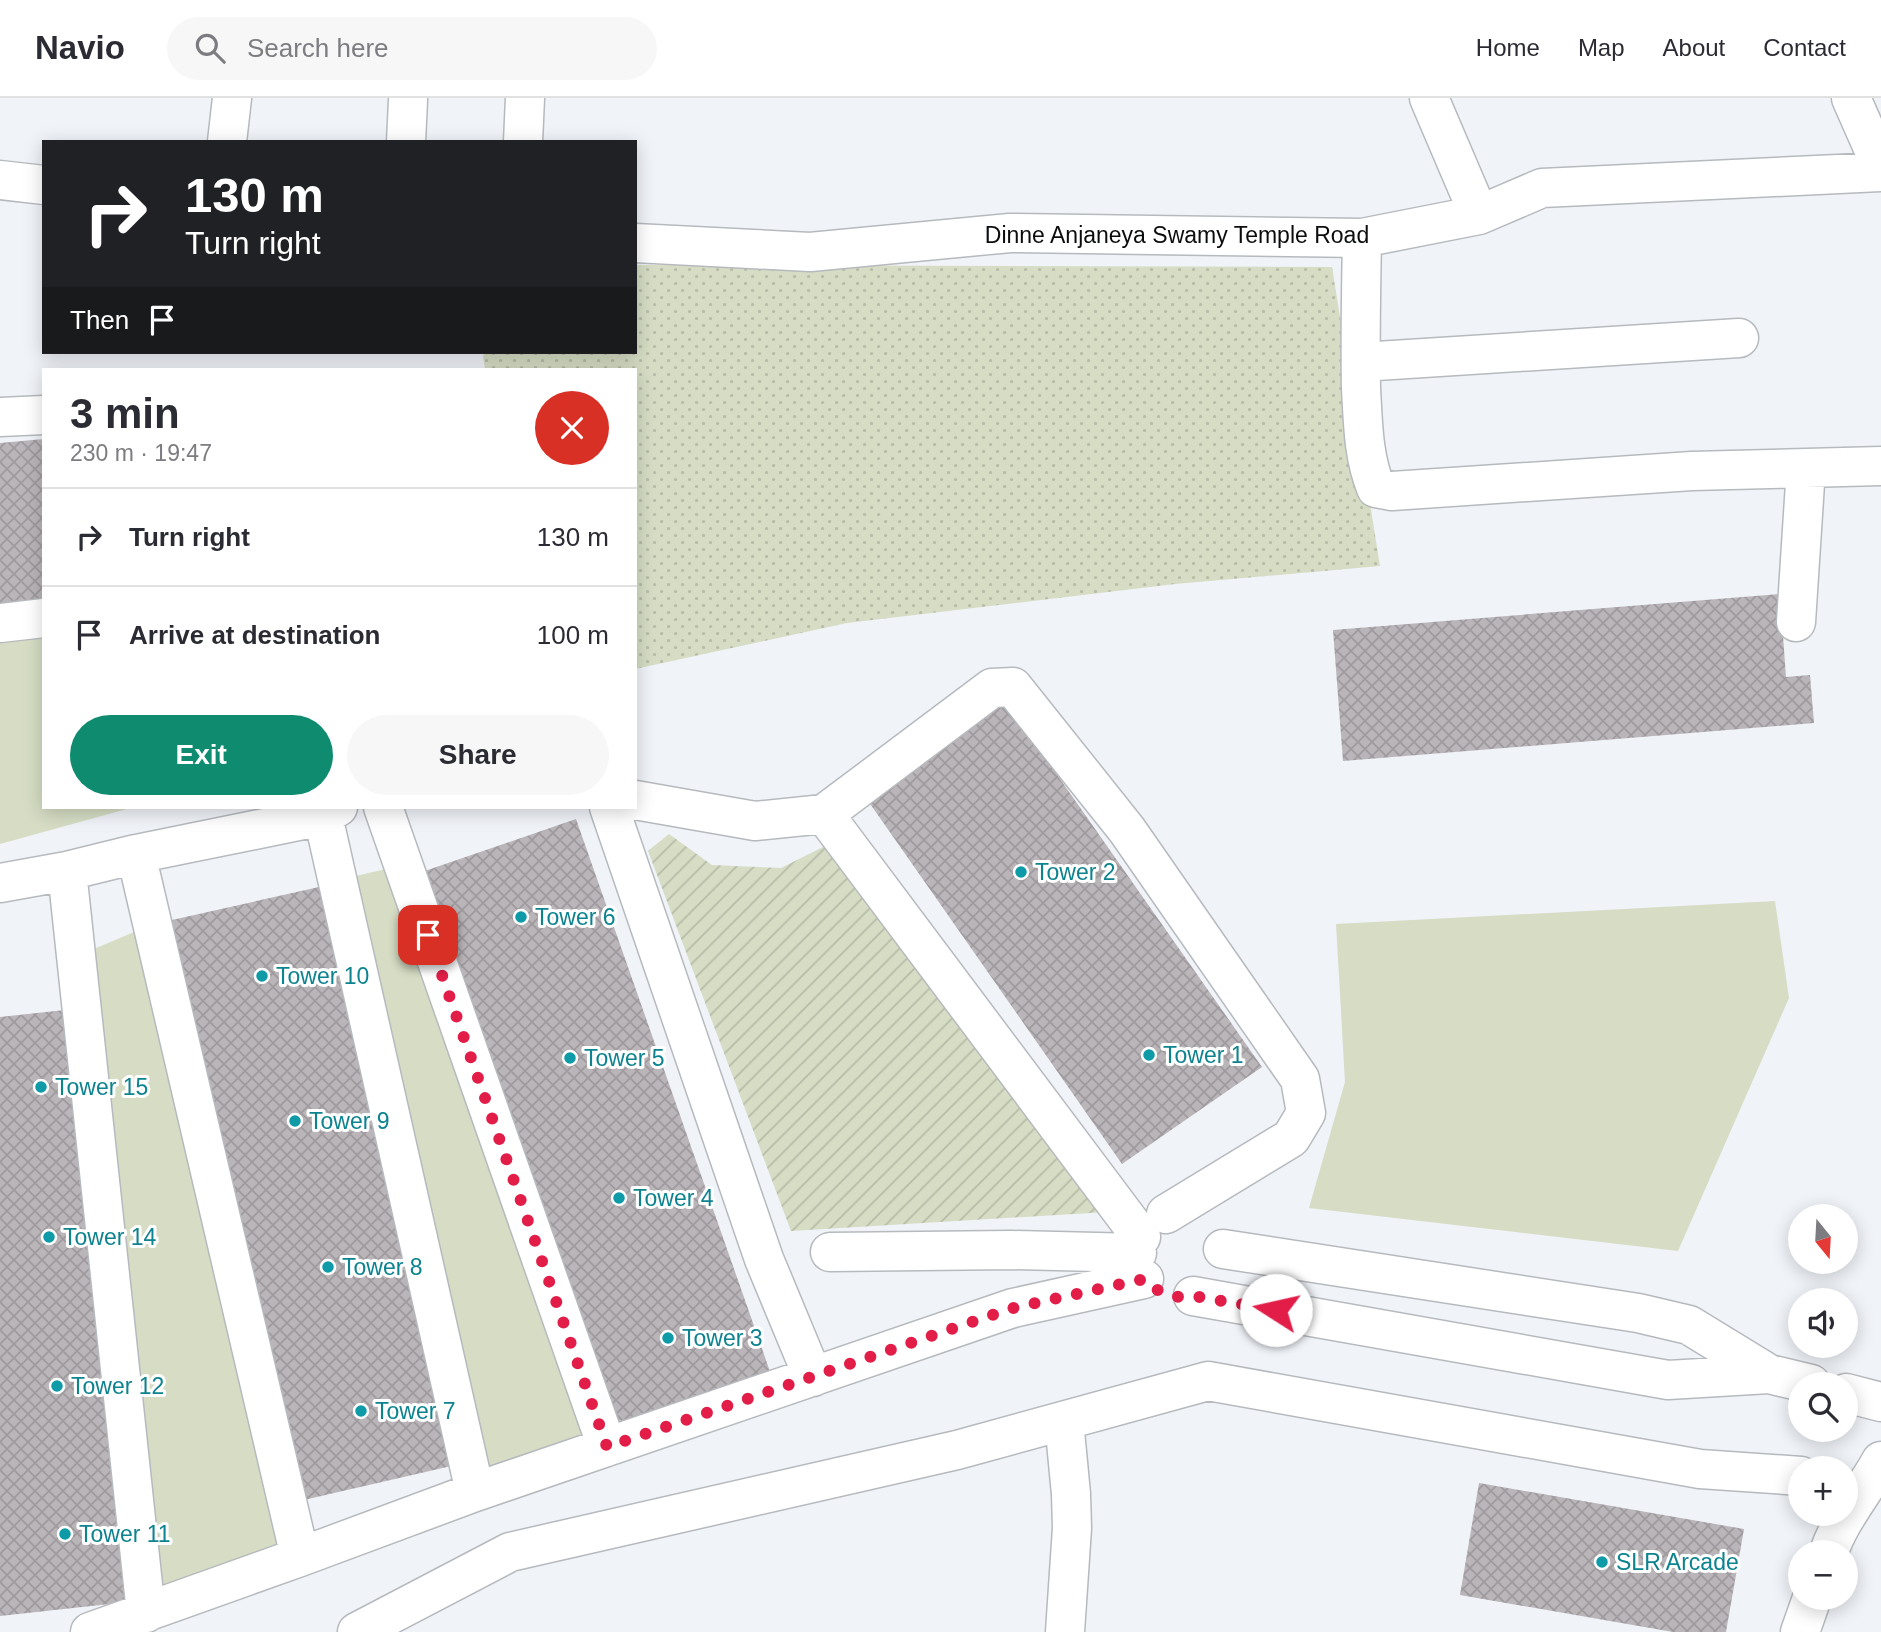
<!DOCTYPE html>
<html lang="en">
<head>
<meta charset="utf-8">
<style>
	body { margin:0; font-family:Arial,sans-serif; background:#f7f7f7; color:#2b2b33; height:100vh; display:flex; flex-direction:column; font-size:26px; white-space:nowrap }
	* { box-sizing:border-box; margin:0 }
	p { font-size:23px; color:#7c7c81 }
	.icon { flex:none; width:38px; height:38px; fill:none; stroke:currentColor; stroke-width:2; stroke-linecap:round; stroke-linejoin:round }
	.map { position:relative; flex:1; overflow:hidden }
	.details { position:absolute; left:42px; top:270px; width:595px; height:441px; display:flex; flex-direction:column; background:#fff; border-radius:0px; box-shadow:0 4px 18px #0003 }
	.details>* { flex:none }
	.hud { position:absolute; left:42px; top:42px; width:595px; height:214px; border-radius:0px; box-shadow:0 4px 18px #0003; background:#202124; color:#fff; overflow:hidden }
	.needle { width:46px; rotate:162deg }
	.controls { position:absolute; left:1788px; top:1106px; display:grid; gap:14px }
	.controls a { display:grid; place-items:center; width:70px; height:70px; border-radius:50%; background:#fff; box-shadow:0 4px 18px #0003; font-size:35px }
	.pin { position:absolute; display:grid; place-items:center; width:60px; height:60px; color:#fff; margin:-30px; border-radius:14px; box-shadow:0 4px 10px #0006 }
	.me { position:absolute; width:77px; margin:-38px; rotate:280deg; stroke-linejoin:round; filter:drop-shadow(0 0 5px #0008) }
	.turn { display:flex; align-items:center; gap:24px; height:147px; padding:0 28px; font-size:32px }
	.turn .icon { width:91px; height:91px; stroke-width:2.5 }
	.turn b { display:block; font-size:49px; line-height:60px }
	.then { display:flex; align-items:center; height:66px; padding:0 28px; background:#0003; gap:14px; font-size:26px }
	.round { display:grid; place-items:center; flex:none; width:74px; height:74px; border-radius:37px; background:#f7f7f7 }
	.head { display:flex; align-items:center; justify-content:space-between; height:119px; padding:0 28px }
	h1 { font-size:42px; font-weight:700; line-height:52px }
	.action { display:flex; gap:14px; margin-top:auto; padding:14px 28px }
	.action a { flex:1; height:80px; border-radius:42px; background:#0f8c70; color:#fff; font-size:28px; font-weight:700; line-height:80px; text-align:center }
	.action a+a { background:#f7f7f7; color:#2b2b33 }
	ul { padding:0; list-style:none }
	li { display:flex; align-items:center; gap:21px; height:98px; padding:0 28px; border-top:2px solid #e1e1e2 }
	li div { flex:1 }
	li b { display:block; font-size:26px }
	li em { font-style:normal }
	header { display:flex; align-items:center; gap:42px; box-sizing:border-box; height:98px; padding:0 35px; background:#fff; border-bottom:2px solid #e1e1e2 }
	header strong { font-size:33px }
	nav { display:flex; gap:38px; margin-inline-start:auto; font-size:24px }
	.search { width:490px; height:63px; background:#f7f7f7; display:flex; align-items:center; gap:18px; box-sizing:border-box; padding:0 24px; border-radius:38px; color:#7c7c81; font-size:26px }
	.map>svg:first-child { display:block }
	.grass { fill:url(#grass-dots) }
	.park { fill:#d6ddc4 }
	.garden { fill:url(#garden-furrows) }
	.building { fill:url(#building-cross-hatch) }
	.lines { fill:none; stroke-linecap:round; stroke-linejoin:round }
	.minor-casing { stroke:#b6babe; stroke-width:41 }
	.minor { stroke:#fff; stroke-width:38 }
	.route { stroke:#e11d48; stroke-width:12; stroke-dasharray:0 21.6 }
	.culture-dot { fill:#0f9aa8; stroke:#fff; stroke-width:2.5 }
	.labels { text-anchor:middle; dominant-baseline:central; stroke-width:6; stroke-linejoin:round; paint-order:stroke }
	.street-label { font-size:23px; fill:#0b0c0e; stroke:#fff }
	.culture-label { font-size:23px; fill:#0d838f; stroke:#fff; text-anchor:start }
</style>
</head>
<body>
<header>
<strong>Navio</strong>
<div class="search"><svg class="icon" aria-label="search" viewBox="0 0 24 24"><circle cx="10" cy="10" r="6"/><path d="M15 15l6 6"/></svg>Search here</div>
<nav><a>Home</a><a>Map</a><a>About</a><a>Contact</a></nav>
</header>
<div class="map">
<svg width="1881" height="1534" viewBox="0 0 1881 1534">
	<defs>
		<pattern id="grass-dots" width="8" height="8" patternUnits="userSpaceOnUse" patternTransform="scale(1.75)"><rect width="8" height="8" fill="#d6ddc4"/><path d="M2 2h.1M6 6h.1" fill="none" stroke="#b6bca7" stroke-width="1.8" stroke-linecap="round"/></pattern>
		<pattern id="garden-furrows" width="10" height="10" patternUnits="userSpaceOnUse" patternTransform="scale(1.75)"><rect width="10" height="10" fill="#d6ddc4"/><path d="M-1 1l2-2M0 10L10 0M9 11l2-2" fill="none" stroke="#b6bca7"/></pattern>
		<pattern id="building-cross-hatch" width="8" height="8" patternUnits="userSpaceOnUse" patternTransform="scale(1.75)"><rect width="8" height="8" fill="#bab5b8"/><path d="M0 0l8 8M0 8l8-8" fill="none" stroke="#9f9a9d"/></pattern>
	</defs>
	<rect width="100%" height="100%" fill="#f0f3f8"/>
	<path class="grass" d="M635 167 1332 169 1380 468 1175 486 847 525 635 571V271H485L483 258 485 254H635Z"/>
	<path class="park" d="M44 538V709H134L0 746V540Z
		M399 768 599 1342 477 1384 343 781Z
		M1775 803 1789 900 1678 1153 1309 1110 1345 984 1336 826Z
		M146 829 293 1451 157 1499 82 856Z"/>
	<path class="garden" d="M669 736 712 767 781 770 825 748 1107 1114 791 1133 648 753Z"/>
	<path class="building" d="M44 341V511L0 515V345Z
		M1780 496 1786 579 1810 577 1814 625 1343 663 1333 532Z
		M1006 604 1262 969 1122 1066 866 700Z
		M576 721 773 1282 612 1338 416 776Z
		M328 787 460 1366 295 1404 163 824Z
		M74 911 137 1503 0 1518V919Z
		M1479 1385 1744 1431 1726 1534H1673L1460 1497Z"/>
	<g class="lines">
		<defs>
			<path id="minor" d="M1429 0 1479 117
				M1851 0 1881 68
				M227 44 232 0
				M406 44 408 2
				M523 44 525 0
				M0 82 44 87
				M1362 140C1361 190 1360 240 1361 290 1363 325 1363 358 1376 390L1392 393 1692 373 1881 368
				M635 145 810 154 1010 135 1362 140 1479 117 1542 90 1881 74
				M1361 264 1739 240
				M0 319 44 317
				M1796 524 1806 370
				M0 525 44 520
				M635 702 755 723 824 716 992 590 1013 589 1127 732 1300 981 1306 1015 1291 1040 1166 1116
				M383 709 607 1349
				M609 709 764 1161 813 1279
				M824 716 1141 1139
				M323 718 475 1394
				M136 756 300 1459
				M67 773 146 1515
				M0 785 67 773 136 756 323 718 338 709
				M1223 1151 1638 1215 1689 1227 1769 1276
				M830 1154 1011 1152 1137 1155
				M1193 1198 1668 1282 1769 1276 1811 1286
				M1846 1295 1881 1304
				M1064 1323 1071 1396 1072 1430 1065 1534
				M1829 1454C1840 1421 1864 1394 1881 1363
				M90 1534 300 1459 475 1394 1013 1210 1144 1181
				M357 1534 510 1454 957 1352 1208 1283 1700 1371 1801 1378
				M1800 1534 1812 1500"/>
		</defs>
		<use href="#minor" class="minor-casing"/>
		<use href="#minor" class="minor"/>
	</g>
	<g class="lines">
		<path class="route" d="M428 837 607 1349 1013 1210 1144 1181C1159 1196 1173 1201 1193 1198L1276 1212"/>
	</g>
	<g class="culture-dot">
		<circle cx="1021" cy="774" r="7"/>
		<circle cx="521" cy="819" r="7"/>
		<circle cx="262" cy="878" r="7"/>
		<circle cx="1149" cy="957" r="7"/>
		<circle cx="570" cy="960" r="7"/>
		<circle cx="41" cy="989" r="7"/>
		<circle cx="295" cy="1023" r="7"/>
		<circle cx="619" cy="1100" r="7"/>
		<circle cx="49" cy="1139" r="7"/>
		<circle cx="328" cy="1169" r="7"/>
		<circle cx="668" cy="1240" r="7"/>
		<circle cx="57" cy="1288" r="7"/>
		<circle cx="361" cy="1313" r="7"/>
		<circle cx="65" cy="1436" r="7"/>
		<circle cx="1602" cy="1464" r="7"/>
	</g>
	<g class="labels">
		<g class="street-label">
			<text x="1177" y="137">Dinne Anjaneya Swamy Temple Road</text>
		</g>
		<g class="culture-label">
			<text x="1035" y="774">Tower 2</text>
			<text x="535" y="819">Tower 6</text>
			<text x="276" y="878">Tower 10</text>
			<text x="1163" y="957">Tower 1</text>
			<text x="584" y="960">Tower 5</text>
			<text x="55" y="989">Tower 15</text>
			<text x="309" y="1023">Tower 9</text>
			<text x="633" y="1100">Tower 4</text>
			<text x="63" y="1139">Tower 14</text>
			<text x="342" y="1169">Tower 8</text>
			<text x="682" y="1240">Tower 3</text>
			<text x="71" y="1288">Tower 12</text>
			<text x="375" y="1313">Tower 7</text>
			<text x="79" y="1436">Tower 11</text>
			<text x="1616" y="1464">SLR Arcade</text>
		</g>
	</g>
</svg>
<div class="controls">
<a><svg class="needle" viewBox="-14 -14 28 28"><path d="M0-13l5 13h-10z" fill="#e53935"/><path d="M0 13l5-13h-10z" fill="#7c7c81"/></svg></a>
<a><svg class="icon" aria-label="sound" viewBox="0 0 24 24"><path d="M4 9h4l5-4v14l-5-4H4zM17 9q2 3 0 6"/></svg></a>
<a><svg class="icon" aria-label="search" viewBox="0 0 24 24"><circle cx="10" cy="10" r="6"/><path d="M15 15l6 6"/></svg></a>
<a>+</a>
<a>−</a>
</div>
<div class="pin" style="left:428px;top:837px;background:#d93025"><svg class="icon" aria-label="arrive" viewBox="0 0 24 24"><path d="M6 21V4h12l-3 4 3 4H6"/></svg></div>
<svg class="me" style="left:1276px;top:1212px" viewBox="-20 -20 40 40"><circle r="19" fill="#fff"/><path d="M0-13L10 11 0 6-10 11z" fill="#e11d48"/></svg>
<div class="hud">
<div class="turn"><svg class="icon" aria-label="right" viewBox="0 0 24 24"><path d="M7 20v-9h11M14 6l5 5-5 5"/></svg><div><b>130 m</b>Turn right</div></div>
<div class="then">Then<svg class="icon" aria-label="arrive" viewBox="0 0 24 24"><path d="M6 21V4h12l-3 4 3 4H6"/></svg></div>
</div>
<section class="details">
<div class="head"><div><h1>3 min</h1><p>230 m · 19:47</p></div><a class="round" style="background:#d93025;color:#fff"><svg class="icon" aria-label="close" viewBox="0 0 24 24"><path d="M6 6l12 12M18 6L6 18"/></svg></a></div>
<ul>
<li><svg class="icon" aria-label="right" viewBox="0 0 24 24"><path d="M7 20v-9h11M14 6l5 5-5 5"/></svg><div><b>Turn right</b></div><em>130 m</em></li>
<li><svg class="icon" aria-label="arrive" viewBox="0 0 24 24"><path d="M6 21V4h12l-3 4 3 4H6"/></svg><div><b>Arrive at destination</b></div><em>100 m</em></li>
</ul>
<div class="action"><a>Exit</a><a>Share</a></div>
</section>
</div>
</body>
</html>
